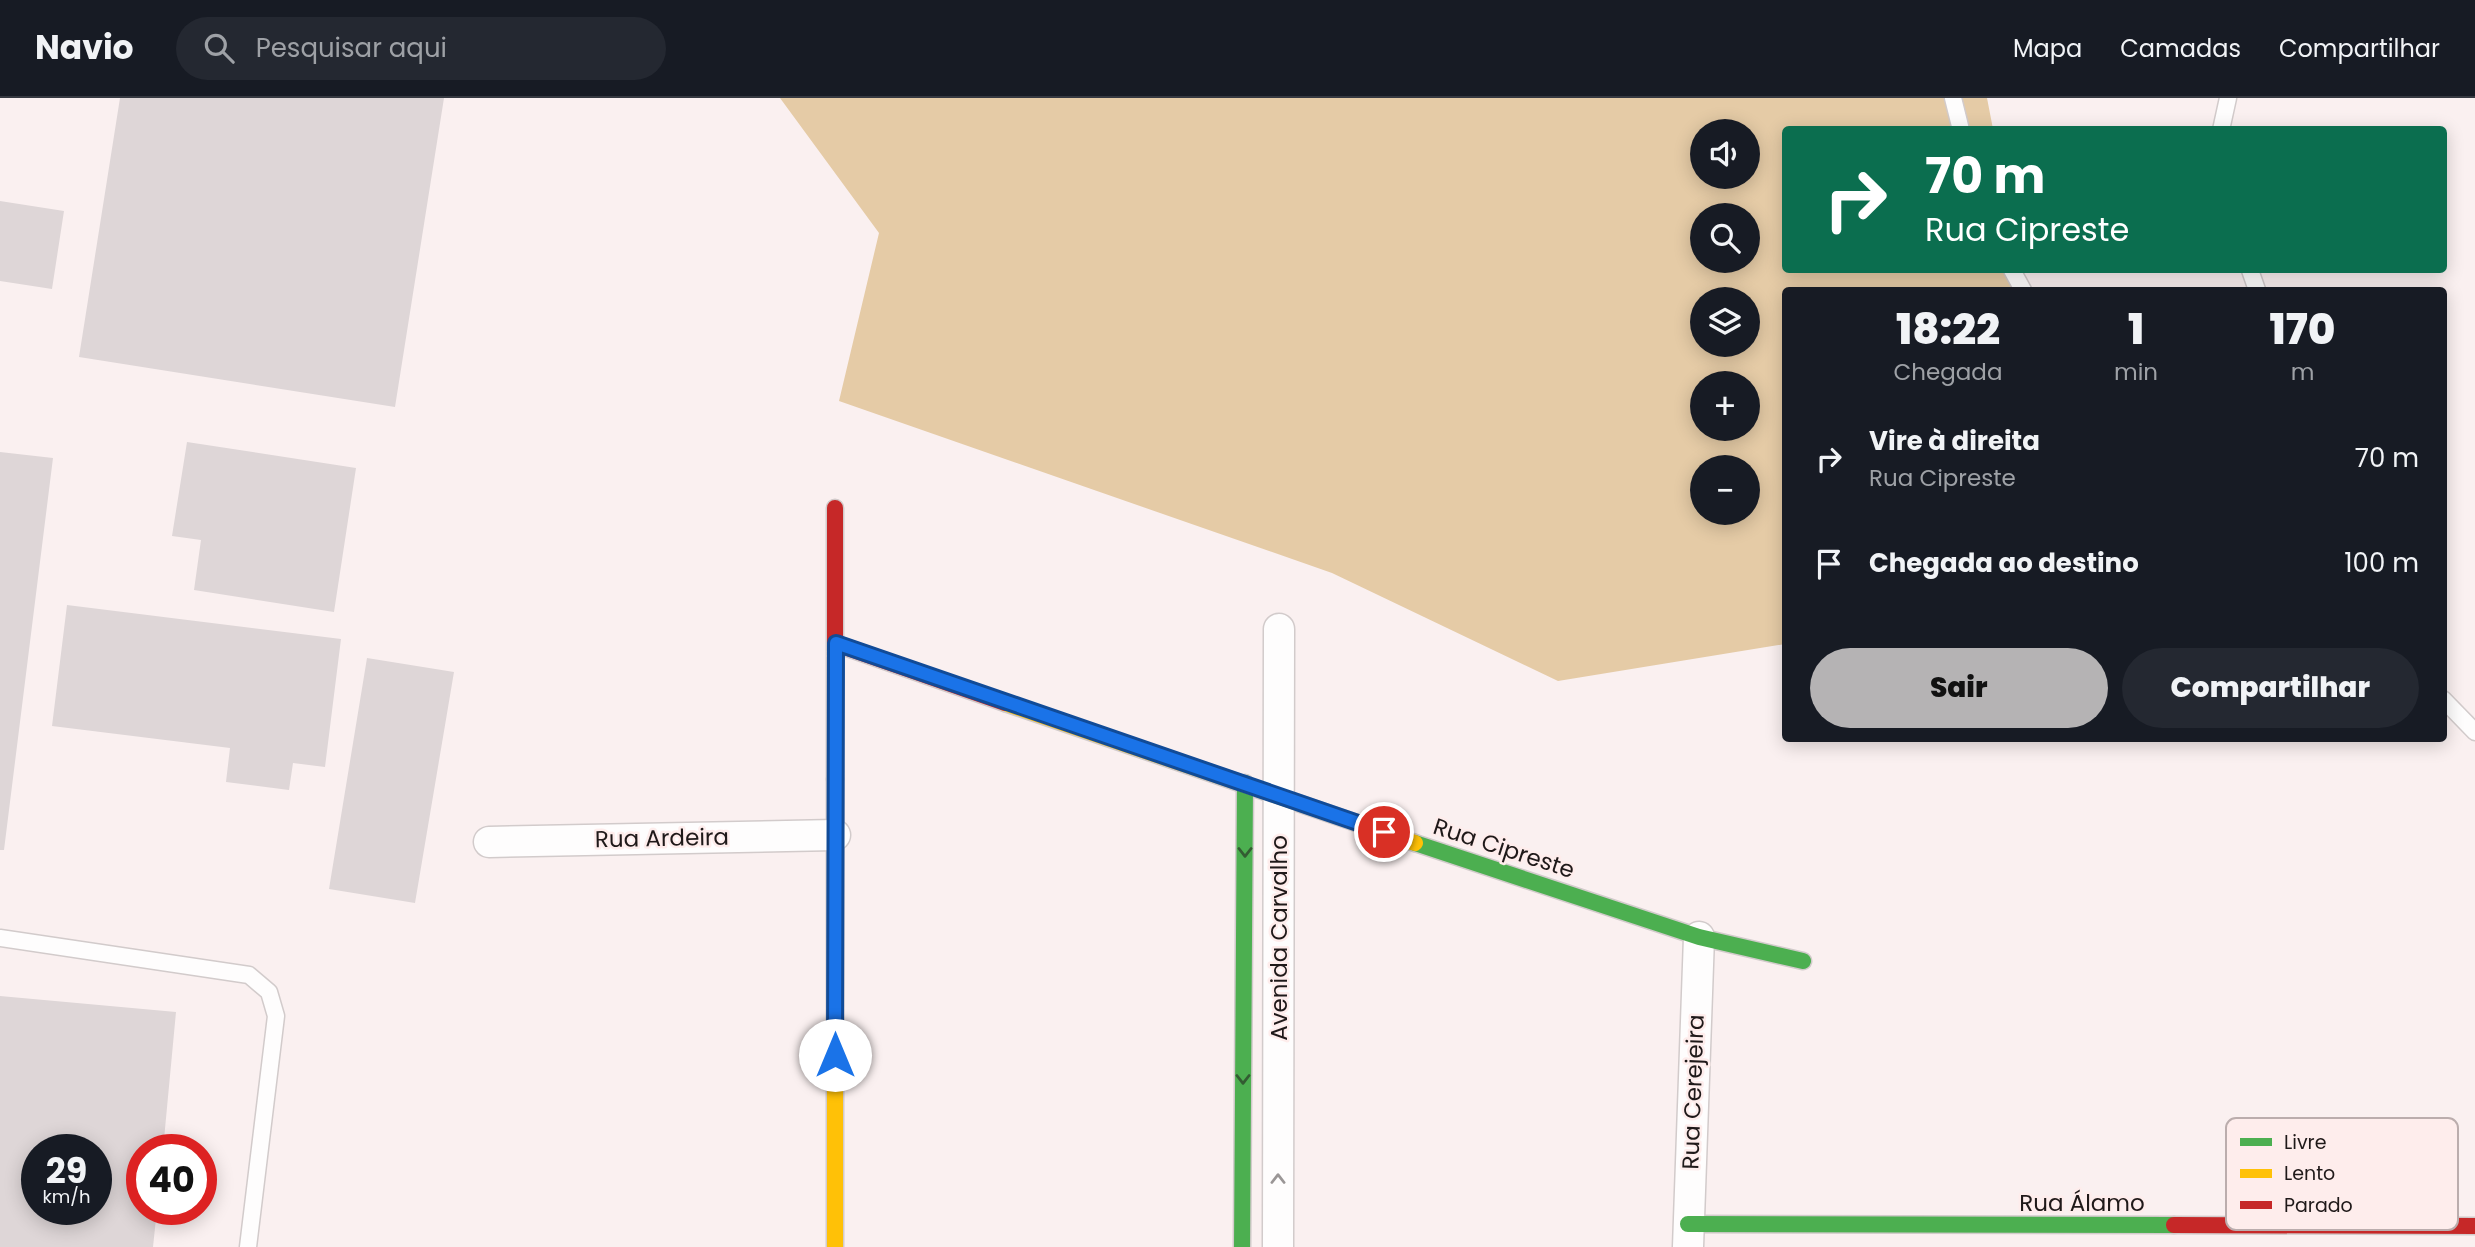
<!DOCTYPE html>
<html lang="pt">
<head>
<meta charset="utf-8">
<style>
	body { margin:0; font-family:Poppins,sans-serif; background:#242831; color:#f1f3f6; height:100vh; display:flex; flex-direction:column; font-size:26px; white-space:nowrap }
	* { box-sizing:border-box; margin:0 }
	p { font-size:23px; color:#9ea1a6 }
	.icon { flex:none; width:38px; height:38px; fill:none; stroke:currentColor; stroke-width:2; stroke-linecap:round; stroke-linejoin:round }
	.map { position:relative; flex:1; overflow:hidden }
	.side { position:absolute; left:1782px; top:189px; width:665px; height:455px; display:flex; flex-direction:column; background:#171b24; border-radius:7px; box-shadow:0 4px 18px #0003 }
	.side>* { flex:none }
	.banner { position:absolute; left:1782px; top:28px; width:665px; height:147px; border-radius:7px; box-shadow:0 4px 18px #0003; background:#0b6e4f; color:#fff; overflow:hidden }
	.controls { position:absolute; left:1690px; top:21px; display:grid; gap:14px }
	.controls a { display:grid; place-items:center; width:70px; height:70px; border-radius:50%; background:#171b24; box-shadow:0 4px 18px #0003; font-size:35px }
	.speed { position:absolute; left:21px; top:1036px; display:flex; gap:14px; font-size:35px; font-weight:700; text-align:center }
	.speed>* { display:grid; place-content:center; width:91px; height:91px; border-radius:50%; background:#171b24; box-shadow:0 4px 18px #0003; line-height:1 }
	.speed small { font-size:18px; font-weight:400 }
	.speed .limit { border:10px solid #d22; background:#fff; color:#111 }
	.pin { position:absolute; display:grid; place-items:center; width:60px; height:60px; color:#fff; margin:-30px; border:4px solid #fff; border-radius:50%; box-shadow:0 2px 7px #0007 }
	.me { position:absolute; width:77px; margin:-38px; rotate:0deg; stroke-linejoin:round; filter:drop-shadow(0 0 5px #0008) }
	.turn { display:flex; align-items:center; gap:24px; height:147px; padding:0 28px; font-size:32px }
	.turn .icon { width:91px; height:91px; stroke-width:2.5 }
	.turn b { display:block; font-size:49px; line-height:60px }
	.eta { display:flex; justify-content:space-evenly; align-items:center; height:119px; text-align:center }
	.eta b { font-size:42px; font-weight:800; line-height:49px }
	.button { display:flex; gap:14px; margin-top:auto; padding:14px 28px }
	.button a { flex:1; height:80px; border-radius:42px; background:#b5b3b4; color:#111; font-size:28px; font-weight:800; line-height:80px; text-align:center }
	.button a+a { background:#242831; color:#f1f3f6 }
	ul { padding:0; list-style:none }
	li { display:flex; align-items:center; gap:21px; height:105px; padding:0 28px }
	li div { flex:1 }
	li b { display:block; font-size:26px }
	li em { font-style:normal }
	header { display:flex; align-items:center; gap:42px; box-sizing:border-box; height:98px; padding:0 35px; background:#171b24; border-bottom:2px solid #363941 }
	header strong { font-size:33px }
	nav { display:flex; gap:38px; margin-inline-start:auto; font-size:24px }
	.search { width:490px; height:63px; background:#242831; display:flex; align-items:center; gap:18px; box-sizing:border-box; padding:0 24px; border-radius:38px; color:#9ea1a6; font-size:26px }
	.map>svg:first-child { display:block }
	.forest { fill:#e5cba6; fill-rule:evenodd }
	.building { fill:#ded6d7; fill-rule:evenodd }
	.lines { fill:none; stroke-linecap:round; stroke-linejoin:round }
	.lane-casing { stroke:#d2cbcb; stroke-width:19 }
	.street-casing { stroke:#d2cbcb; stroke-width:33 }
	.fast-casing { stroke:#d2cbcb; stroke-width:19 }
	.slow-casing { stroke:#d2cbcb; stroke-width:19 }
	.jam-casing { stroke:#d2cbcb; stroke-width:19 }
	.lane { stroke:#fefdfd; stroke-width:16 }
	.street { stroke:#fefdfd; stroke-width:30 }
	.fast { stroke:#4caf50; stroke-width:16 }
	.slow { stroke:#ffc107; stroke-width:16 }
	.jam { stroke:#c62828; stroke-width:16 }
	.oneway { stroke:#335c32 }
	.oneway2 { stroke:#9a9696 }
	.route-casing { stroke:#114b97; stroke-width:18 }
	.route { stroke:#1a73e8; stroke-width:12 }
	.labels { text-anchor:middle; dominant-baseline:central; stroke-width:5; stroke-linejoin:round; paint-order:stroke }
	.street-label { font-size:23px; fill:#1f1919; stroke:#feedec }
	.key { fill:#feedec; stroke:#bbadad; stroke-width:2 }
	.key-label { font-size:19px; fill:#1f1919 }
</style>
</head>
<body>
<header>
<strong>Navio</strong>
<div class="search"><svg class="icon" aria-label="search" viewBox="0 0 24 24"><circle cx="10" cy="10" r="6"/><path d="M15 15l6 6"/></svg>Pesquisar aqui</div>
<nav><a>Mapa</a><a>Camadas</a><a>Compartilhar</a></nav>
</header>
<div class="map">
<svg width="2475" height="1149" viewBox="0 0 2475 1149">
	<rect width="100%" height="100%" fill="#faf0f0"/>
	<path class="forest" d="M780 0H1987L1993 31 1785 32V172H2020L2024 192H1785V546L1558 583 1332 475 839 303 879 135ZM1703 33H1748V79H1703ZM1703 117H1748V163H1703ZM1703 201H1748V247H1703ZM1703 285H1748V331H1703ZM1703 369H1748V415H1703Z"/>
	<path class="building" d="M120 0H444L395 309 79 259Z
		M0 103 64 113 52 191 0 183Z
		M187 344 356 370 334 514 194 492 201 442 172 438Z
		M0 354 53 360 4 752H0Z
		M67 507 341 541 325 669 293 665 289 692 226 684 230 650 52 628Z
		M367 560 454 574 415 805 329 791Z
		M0 898 176 914 163 1052H142V1111H157L153 1149H0ZM37 1052H96V1111H37Z"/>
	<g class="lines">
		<defs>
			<path id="lane" d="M1953 0 1961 32
				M2221 32 2228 0
				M2012 172 2023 192
				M2250 172 2257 192
				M2443 601 2475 634
				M0 840 249 877 269 894 276 918 248 1149"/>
			<path id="street" d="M489 744 835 737
				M1278 1149 1279 531
				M1688 1149 1699 839"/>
			<path id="fast" d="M1415 745 1699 839 1803 863
				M1688 1126 2174 1127
				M1242 1149 1245 685"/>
			<path id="slow" d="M1005 605 1415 745
				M835 681V1149"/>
			<path id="jam" d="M835 410V681
				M836 546 1005 605
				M2174 1127 2475 1128"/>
		</defs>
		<use href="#lane" class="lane-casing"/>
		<use href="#street" class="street-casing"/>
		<use href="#fast" class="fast-casing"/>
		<use href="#slow" class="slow-casing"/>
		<use href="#jam" class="jam-casing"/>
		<use href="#lane" class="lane"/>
		<use href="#street" class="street"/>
		<use href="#fast" class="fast"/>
		<use href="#slow" class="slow"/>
		<use href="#jam" class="jam"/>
	</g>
	<defs><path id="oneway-chevron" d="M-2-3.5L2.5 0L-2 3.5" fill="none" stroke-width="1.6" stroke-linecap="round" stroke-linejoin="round" transform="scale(1.75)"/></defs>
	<g class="oneway">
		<use href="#oneway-chevron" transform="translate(1245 754) rotate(90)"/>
		<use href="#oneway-chevron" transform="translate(1243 981) rotate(90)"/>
	</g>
	<use class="oneway2" href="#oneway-chevron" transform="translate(1278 1081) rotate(-90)"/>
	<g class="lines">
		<defs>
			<path id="route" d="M835 957 836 545 1384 734"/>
		</defs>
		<use href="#route" class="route-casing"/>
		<use href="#route" class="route"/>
	</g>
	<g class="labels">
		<g class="street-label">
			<text transform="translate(662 740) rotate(-1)">Rua Ardeira</text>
			<text transform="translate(1504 750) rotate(18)">Rua Cipreste</text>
			<text transform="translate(1279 840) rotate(-90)">Avenida Carvalho</text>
			<text transform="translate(1693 994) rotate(-88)">Rua Cerejeira</text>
			<text x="2082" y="1105">Rua Álamo</text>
		</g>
	</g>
	<rect x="2226" y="1020" width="232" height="112" rx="10" class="key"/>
	<rect x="2240" y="1040" width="32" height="8" fill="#4caf50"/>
	<rect x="2240" y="1071" width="32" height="9" fill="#ffc107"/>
	<rect x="2240" y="1103" width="32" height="8" fill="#c62828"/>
	<g class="key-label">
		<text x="2284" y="1051">Livre</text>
		<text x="2284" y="1082">Lento</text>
		<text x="2284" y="1114">Parado</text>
	</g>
</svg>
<div class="controls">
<a><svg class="icon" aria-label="sound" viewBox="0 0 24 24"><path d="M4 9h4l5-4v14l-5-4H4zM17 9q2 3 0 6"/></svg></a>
<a><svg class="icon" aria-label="search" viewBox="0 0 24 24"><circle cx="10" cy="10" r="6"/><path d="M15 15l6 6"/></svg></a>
<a><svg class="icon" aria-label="layers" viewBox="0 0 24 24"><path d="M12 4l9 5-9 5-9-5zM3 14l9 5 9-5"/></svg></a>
<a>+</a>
<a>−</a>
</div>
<div class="speed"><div>29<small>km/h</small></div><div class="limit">40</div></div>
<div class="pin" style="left:1384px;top:734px;background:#d93025"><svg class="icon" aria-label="arrive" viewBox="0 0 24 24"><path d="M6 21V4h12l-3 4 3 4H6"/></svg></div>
<svg class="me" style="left:835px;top:957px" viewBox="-20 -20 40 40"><circle r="19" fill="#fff"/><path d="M0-13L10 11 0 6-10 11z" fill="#1a73e8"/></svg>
<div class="banner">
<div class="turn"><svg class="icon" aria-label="right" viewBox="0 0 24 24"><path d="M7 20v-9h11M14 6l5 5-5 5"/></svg><div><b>70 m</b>Rua Cipreste</div></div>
</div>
<section class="side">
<div class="eta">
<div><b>18:22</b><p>Chegada</p></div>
<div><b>1</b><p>min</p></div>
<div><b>170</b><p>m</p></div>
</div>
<ul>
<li><svg class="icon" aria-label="right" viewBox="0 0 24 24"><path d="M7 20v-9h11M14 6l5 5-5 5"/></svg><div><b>Vire à direita</b><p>Rua Cipreste</p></div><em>70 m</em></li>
<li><svg class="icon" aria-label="arrive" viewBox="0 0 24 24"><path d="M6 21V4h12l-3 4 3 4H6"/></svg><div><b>Chegada ao destino</b></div><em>100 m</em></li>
</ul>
<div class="button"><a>Sair</a><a>Compartilhar</a></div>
</section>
</div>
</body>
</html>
